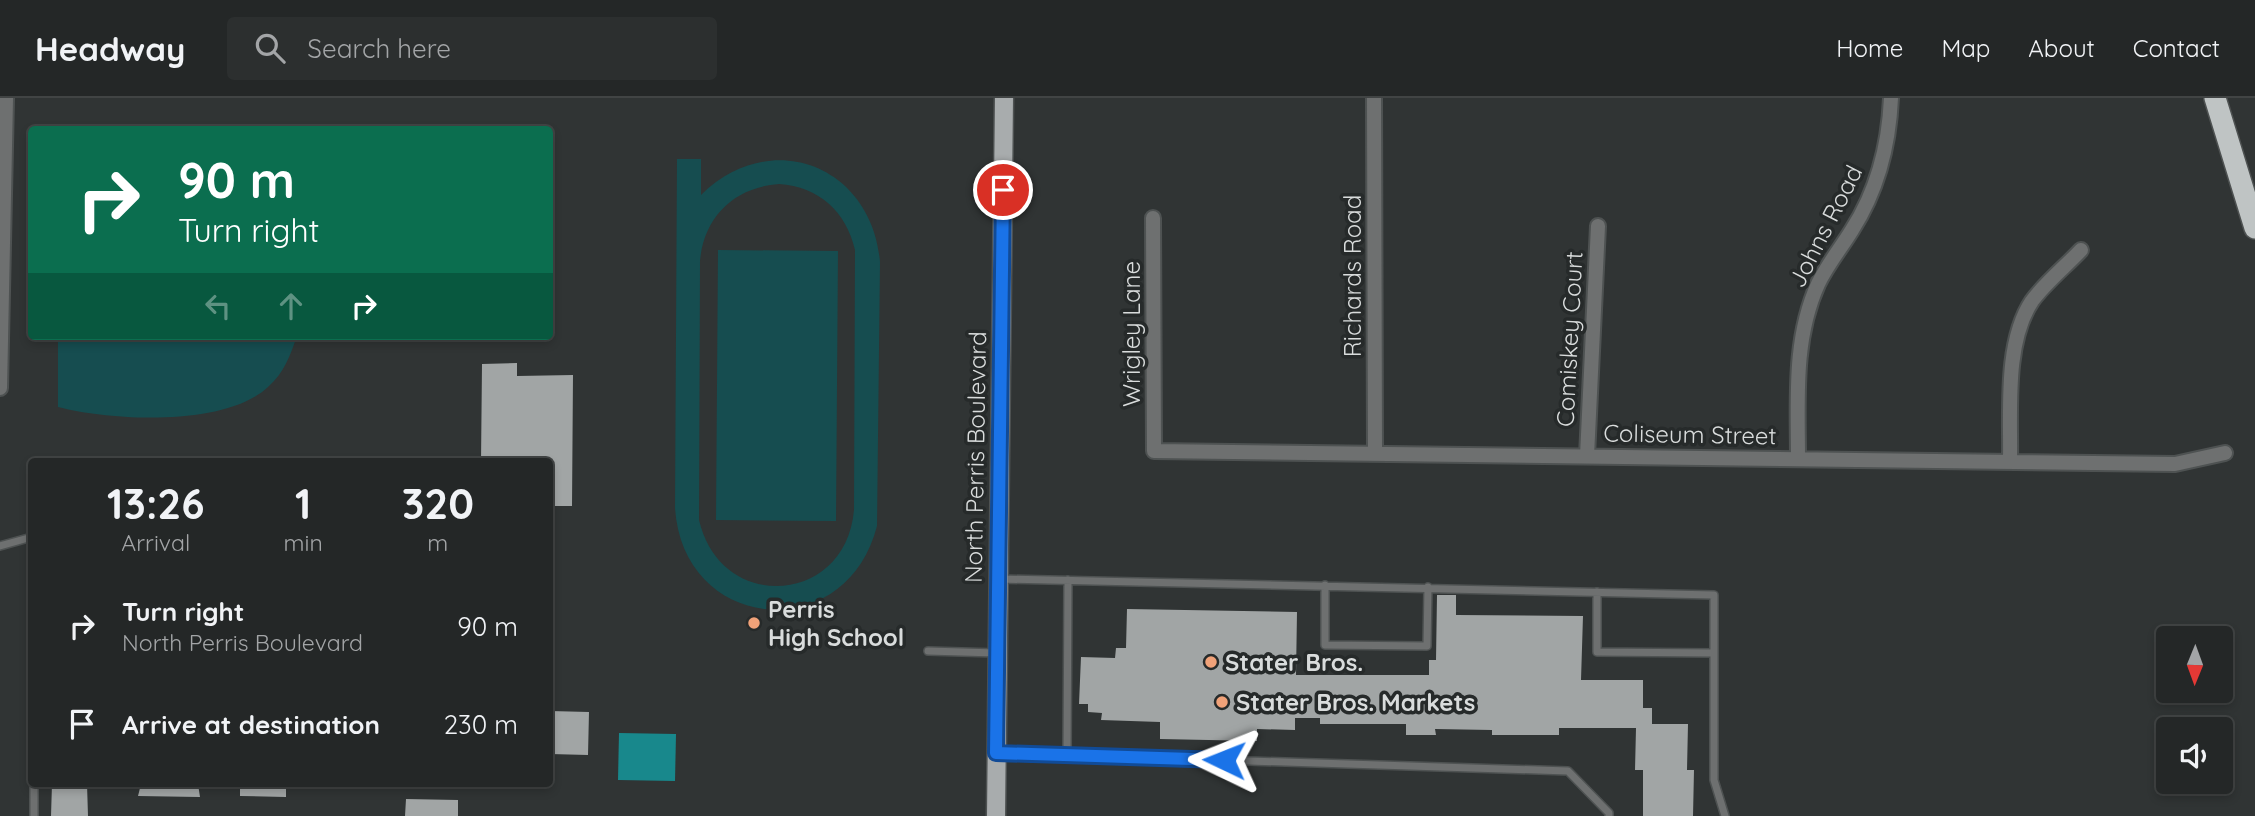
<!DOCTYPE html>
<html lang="en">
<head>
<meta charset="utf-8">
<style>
	body { margin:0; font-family:Quicksand,sans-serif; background:#2c2f2f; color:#f1f3f6; height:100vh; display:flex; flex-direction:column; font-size:26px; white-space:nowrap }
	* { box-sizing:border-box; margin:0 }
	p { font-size:23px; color:#a3a5a7 }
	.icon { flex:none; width:38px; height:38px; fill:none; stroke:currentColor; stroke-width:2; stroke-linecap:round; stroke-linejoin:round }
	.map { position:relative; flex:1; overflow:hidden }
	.side { position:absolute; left:28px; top:360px; width:525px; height:329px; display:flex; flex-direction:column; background:#242727; border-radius:7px; box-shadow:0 4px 10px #0003,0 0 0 2px #414444 }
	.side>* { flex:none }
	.guide { position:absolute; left:28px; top:28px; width:525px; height:214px; border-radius:7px; box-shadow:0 4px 10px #0003,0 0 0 2px #414444; background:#0b6e4f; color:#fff; overflow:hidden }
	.needle { width:46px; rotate:181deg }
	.tools { position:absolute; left:2156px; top:528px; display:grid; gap:14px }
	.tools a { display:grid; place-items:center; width:77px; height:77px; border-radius:7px; background:#242727; box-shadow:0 4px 10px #0003,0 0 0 2px #414444; font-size:35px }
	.pin { position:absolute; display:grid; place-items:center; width:60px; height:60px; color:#fff; margin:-30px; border:4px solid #fff; border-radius:50%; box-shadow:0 2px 7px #0007 }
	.me { position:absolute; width:77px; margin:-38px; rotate:272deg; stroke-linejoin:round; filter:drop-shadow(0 0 5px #0008) }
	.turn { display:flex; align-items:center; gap:24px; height:147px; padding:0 35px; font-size:32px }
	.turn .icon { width:91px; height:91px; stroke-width:2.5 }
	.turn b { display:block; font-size:49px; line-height:60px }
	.lanes { display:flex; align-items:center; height:66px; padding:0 35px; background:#0003; justify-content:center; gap:35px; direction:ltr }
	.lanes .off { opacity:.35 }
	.eta { display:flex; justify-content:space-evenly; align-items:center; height:119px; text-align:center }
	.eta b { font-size:42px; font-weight:700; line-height:49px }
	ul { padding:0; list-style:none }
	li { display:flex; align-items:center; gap:21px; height:98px; padding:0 35px }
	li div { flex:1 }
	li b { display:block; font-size:26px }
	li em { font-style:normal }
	header { display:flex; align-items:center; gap:42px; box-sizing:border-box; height:98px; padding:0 35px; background:#242727; border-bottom:2px solid #414444 }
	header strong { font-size:33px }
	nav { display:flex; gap:38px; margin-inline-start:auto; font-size:24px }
	.search { width:490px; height:63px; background:#2c2f2f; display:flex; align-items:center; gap:18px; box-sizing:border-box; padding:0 24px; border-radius:7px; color:#a3a5a7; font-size:26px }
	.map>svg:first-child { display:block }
	.green { fill:#164d50; fill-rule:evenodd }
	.water { fill:#18888c }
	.building { fill:#a1a5a5 }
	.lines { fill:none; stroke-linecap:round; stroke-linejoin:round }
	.service-casing { stroke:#4e5252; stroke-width:10 }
	.minor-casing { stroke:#4e5252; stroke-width:18 }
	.primary-casing { stroke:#4e5252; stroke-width:21 }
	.motorway-casing { stroke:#4e5252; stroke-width:24 }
	.service { stroke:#6e7070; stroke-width:7 }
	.minor { stroke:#6e7070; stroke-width:14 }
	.primary { stroke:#a8acad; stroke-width:18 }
	.motorway { stroke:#bfc4c4; stroke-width:21 }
	.route-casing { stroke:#114b97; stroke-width:18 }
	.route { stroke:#1a73e8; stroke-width:12 }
	.poi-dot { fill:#f0a279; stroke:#262a2a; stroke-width:2.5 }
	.labels { text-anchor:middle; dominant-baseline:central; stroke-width:7; stroke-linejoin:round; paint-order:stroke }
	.street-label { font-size:24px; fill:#d9dcdc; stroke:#262a2a }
	.poi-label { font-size:24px; font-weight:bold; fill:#d9dcdc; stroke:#262a2a; text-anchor:start }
</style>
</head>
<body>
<header>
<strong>Headway</strong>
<div class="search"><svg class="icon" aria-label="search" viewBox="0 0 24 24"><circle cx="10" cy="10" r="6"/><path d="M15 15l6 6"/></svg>Search here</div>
<nav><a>Home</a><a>Map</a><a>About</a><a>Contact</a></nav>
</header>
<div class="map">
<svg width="2255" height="718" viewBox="0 0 2255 718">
	<rect width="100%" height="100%" fill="#303434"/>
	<path class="green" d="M677 61H701V97C771 28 872 68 880 164L877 428C846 549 683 535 675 410ZM779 86C819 89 846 113 855 152L854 412C846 507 721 516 699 422L700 163C704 118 735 89 779 86Z
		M718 152 838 153 836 423 716 422Z
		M58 238H297C290 258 284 275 268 289 225 329 112 323 58 309Z"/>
	<path class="water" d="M619 635 676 636 675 683 618 682Z"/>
	<path class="building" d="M517 265V278L573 277 572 408H550V364H481L482 266Z
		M1437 497H1456V517L1583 518 1581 582H1643V610H1652V626H1688L1687 672H1694L1693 718H1643V672H1635L1636 630H1559V637H1492V632L1435 631 1436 637H1406V626H1320V620H1295V632L1257 631V643L1160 641V624L1101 622 1102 615 1088 614V606H1079L1081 559 1115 560 1116 550H1126L1127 511 1297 514 1296 577H1429V562H1436Z
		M550 613 589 614 588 657 550 656Z
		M52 686H87L88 718H51Z
		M141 686H198L200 699 138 698Z
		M240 686H286V699L240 698Z
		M406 701 458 702V718H405Z"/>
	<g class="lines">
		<defs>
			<path id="service" d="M0 448 32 439
				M1000 481 1714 497V682L1725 718
				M1325 487V547L1427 548 1428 489
				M1597 494V554L1714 555
				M928 553 996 555
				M997 655 1568 673 1609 715V718
				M1067 657 1068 482
				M34 718V686"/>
			<path id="minor" d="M1374 0 1375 356
				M1153 120 1154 353 2175 366 2225 355
				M0 290 6 0
				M1587 358 1598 128
				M1798 361C1798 303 1793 241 1818 186 1827 167 1841 150 1852 132 1877 93 1889 46 1891 0
				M2010 364C2011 315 2004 245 2032 203 2045 185 2066 168 2081 152"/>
			<path id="primary" d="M996 718 1004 0"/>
			<path id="motorway" d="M2215 0 2255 130"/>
		</defs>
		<use href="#service" class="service-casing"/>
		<use href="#minor" class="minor-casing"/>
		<use href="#primary" class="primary-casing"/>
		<use href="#motorway" class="motorway-casing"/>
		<use href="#service" class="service"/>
		<use href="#minor" class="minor"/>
		<use href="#primary" class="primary"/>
		<use href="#motorway" class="motorway"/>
	</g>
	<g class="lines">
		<defs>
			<path id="route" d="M1003 92 996 655 1224 662"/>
		</defs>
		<use href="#route" class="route-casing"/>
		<use href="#route" class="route"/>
	</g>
	<g class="poi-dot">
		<circle cx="754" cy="525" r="7"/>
		<circle cx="1211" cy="564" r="7"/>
		<circle cx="1222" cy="604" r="7"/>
	</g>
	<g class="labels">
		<g class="street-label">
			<text transform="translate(1825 128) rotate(-63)">Johns Road</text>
			<text transform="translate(1352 178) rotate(-90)">Richards Road</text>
			<text transform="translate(1131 236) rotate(-90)">Wrigley Lane</text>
			<text transform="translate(1569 241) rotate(-87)">Comiskey Court</text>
			<text transform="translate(1690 336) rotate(1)">Coliseum Street</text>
			<text transform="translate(975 359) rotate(-89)">North Perris Boulevard</text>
		</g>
		<g class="poi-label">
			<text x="768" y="511">Perris<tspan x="768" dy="28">High School</tspan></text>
			<text x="1225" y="564">Stater Bros.</text>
			<text x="1236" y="604">Stater Bros. Markets</text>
		</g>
	</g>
</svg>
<div class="tools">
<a><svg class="needle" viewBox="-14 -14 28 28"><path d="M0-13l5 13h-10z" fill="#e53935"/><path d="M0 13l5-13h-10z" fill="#a3a5a7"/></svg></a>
<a><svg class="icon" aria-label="sound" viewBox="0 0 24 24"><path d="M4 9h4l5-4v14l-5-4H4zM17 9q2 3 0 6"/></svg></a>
</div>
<div class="pin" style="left:1003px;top:92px;background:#d93025"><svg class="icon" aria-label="arrive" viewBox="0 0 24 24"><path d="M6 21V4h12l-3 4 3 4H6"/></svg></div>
<svg class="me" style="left:1224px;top:662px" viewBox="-20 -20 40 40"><path d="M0-17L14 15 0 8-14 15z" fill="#1a73e8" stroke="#fff" stroke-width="4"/></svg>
<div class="guide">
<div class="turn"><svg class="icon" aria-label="right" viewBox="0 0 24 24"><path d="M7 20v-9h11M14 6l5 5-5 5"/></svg><div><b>90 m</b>Turn right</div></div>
<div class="lanes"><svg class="icon off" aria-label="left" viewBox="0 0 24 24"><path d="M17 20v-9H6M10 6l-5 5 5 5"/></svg><svg class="icon off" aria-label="ahead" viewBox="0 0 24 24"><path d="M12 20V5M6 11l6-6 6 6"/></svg><svg class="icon" aria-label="right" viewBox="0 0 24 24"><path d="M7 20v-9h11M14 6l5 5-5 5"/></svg></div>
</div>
<section class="side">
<div class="eta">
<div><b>13:26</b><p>Arrival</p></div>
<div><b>1</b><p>min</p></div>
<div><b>320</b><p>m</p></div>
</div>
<ul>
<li><svg class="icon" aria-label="right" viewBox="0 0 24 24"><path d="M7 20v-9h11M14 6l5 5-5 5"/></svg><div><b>Turn right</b><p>North Perris Boulevard</p></div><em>90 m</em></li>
<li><svg class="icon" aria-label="arrive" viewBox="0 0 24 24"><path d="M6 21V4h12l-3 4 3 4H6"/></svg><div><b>Arrive at destination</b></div><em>230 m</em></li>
</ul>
</section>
</div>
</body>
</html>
